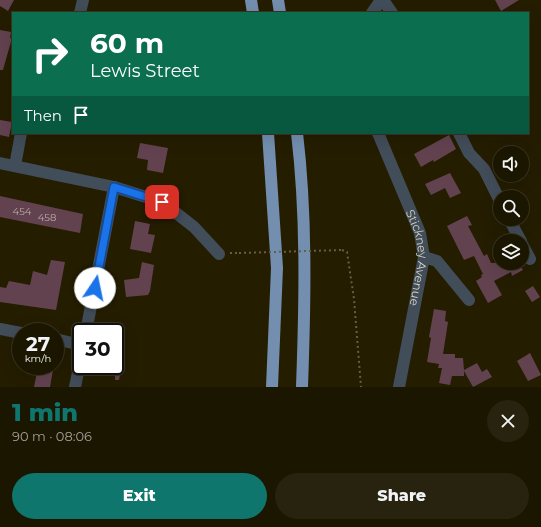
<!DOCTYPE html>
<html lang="en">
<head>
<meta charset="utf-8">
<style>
	body { margin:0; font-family:Montserrat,sans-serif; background:#28230f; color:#f1f3f6; height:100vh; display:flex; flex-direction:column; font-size:15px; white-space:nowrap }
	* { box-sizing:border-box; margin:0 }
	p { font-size:13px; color:#a09f99 }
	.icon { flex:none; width:22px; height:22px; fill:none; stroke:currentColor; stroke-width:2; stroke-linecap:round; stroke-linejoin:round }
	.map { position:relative; height:387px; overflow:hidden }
	.panel { display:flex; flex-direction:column; background:#1b1600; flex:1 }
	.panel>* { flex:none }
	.hud { position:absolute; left:12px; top:12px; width:517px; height:122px; border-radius:0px; box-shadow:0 4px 16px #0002,0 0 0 1px #393522; background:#0b6e4f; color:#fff; overflow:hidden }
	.controls { position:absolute; left:493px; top:146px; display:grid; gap:8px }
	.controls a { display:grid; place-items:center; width:36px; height:36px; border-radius:50%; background:#1b1600; box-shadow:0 4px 16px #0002,0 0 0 1px #393522; font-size:20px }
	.speed { position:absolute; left:12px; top:323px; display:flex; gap:8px; font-size:20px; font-weight:700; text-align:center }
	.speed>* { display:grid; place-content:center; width:52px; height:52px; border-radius:50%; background:#1b1600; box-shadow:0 4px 16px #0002,0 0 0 1px #393522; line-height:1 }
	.speed small { font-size:10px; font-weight:400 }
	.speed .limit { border:2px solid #111; border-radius:6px; background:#fff; color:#111 }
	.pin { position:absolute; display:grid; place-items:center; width:34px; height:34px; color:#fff; margin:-17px; border-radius:8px; box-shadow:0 2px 6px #0006 }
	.me { position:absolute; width:44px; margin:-22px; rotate:11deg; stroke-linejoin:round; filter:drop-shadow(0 0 3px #0008) }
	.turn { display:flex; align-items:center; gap:14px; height:84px; padding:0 12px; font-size:18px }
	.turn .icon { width:52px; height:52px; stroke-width:2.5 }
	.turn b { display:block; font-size:28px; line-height:34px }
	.then { display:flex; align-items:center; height:38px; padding:0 12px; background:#0003; gap:8px; font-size:15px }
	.round { display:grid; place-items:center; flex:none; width:42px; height:42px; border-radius:21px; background:#28230f }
	.summary { display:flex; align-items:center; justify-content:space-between; height:68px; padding:0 12px }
	h1 { font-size:24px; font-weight:800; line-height:30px; color:#0f766e }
	.button { display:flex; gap:8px; margin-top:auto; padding:8px 12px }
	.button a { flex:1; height:46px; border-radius:24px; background:#0f766e; color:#fff; font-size:16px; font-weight:800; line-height:46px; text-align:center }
	.button a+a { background:#28230f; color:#f1f3f6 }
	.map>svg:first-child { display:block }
	.building { fill:#634250 }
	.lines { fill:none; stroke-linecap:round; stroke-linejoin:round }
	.path { stroke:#655f47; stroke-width:2; stroke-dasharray:2 3; stroke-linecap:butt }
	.minor { stroke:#424d5a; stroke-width:12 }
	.highway { stroke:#738eaf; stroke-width:12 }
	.path-bridge { stroke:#655f47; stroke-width:2; stroke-dasharray:2 3; stroke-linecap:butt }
	.route-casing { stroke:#114b97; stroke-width:10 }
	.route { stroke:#1a73e8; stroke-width:7 }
	.labels { text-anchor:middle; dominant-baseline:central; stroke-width:3.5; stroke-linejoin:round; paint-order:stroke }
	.number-label { font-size:10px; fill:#b9ada4 }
	.street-label { font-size:12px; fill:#d6d1c0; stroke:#0a0701 }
</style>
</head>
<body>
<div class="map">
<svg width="541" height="387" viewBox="0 0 541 387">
	<rect width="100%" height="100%" fill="#241d00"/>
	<path class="building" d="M0 0H14L8 11 0 6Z
		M495 0H519L501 11Z
		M0 30 11 32 10 38H12L3 70H0Z
		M0 120 12 122 9 137 0 135Z
		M449 135 456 149 434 162 433 160 421 167 414 154Z
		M140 143 168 148 163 173 147 170 148 160 137 158Z
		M450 173 461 193 450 198 445 188 431 195 425 184Z
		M0 196 83 214 80 233 0 217Z
		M467 216 472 225 468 226 484 256 487 254 491 263H524L525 265 521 267 523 270 512 276 511 272 494 281 502 295 488 303 476 281 482 277 481 275 483 274 474 256 464 260 447 226Z
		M135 221 150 224 148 234 155 235 151 253 130 249Z
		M51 260 65 262 56 310 0 302V287L6 288 9 281 30 285 33 271 47 275Z
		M142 262 154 265 150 291 148 295 126 297 124 280 139 278Z
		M533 286 540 297 532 302 525 291Z
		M434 309 446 311 445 321 448 322 443 354H455V358H463L464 370 477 363 482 372 487 369 492 377 473 387 464 371V376H452L450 385 439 383 442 368H438L439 364 427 362 431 338 429 337Z
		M115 350 125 352 119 380H115Z
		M530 353 541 375 528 381 517 361Z
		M38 367 53 370 50 387H34Z"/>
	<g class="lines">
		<path class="path" d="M342 250 347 252 354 299 361 387
			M230 253H239"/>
		<g class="minor">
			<path d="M383 0 392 13"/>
			<path d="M80 13 83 0"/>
			<path d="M372 13 381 0"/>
			<path id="s1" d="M378 133 420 233 424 257 399 387"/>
			<path d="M459 133 469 153 484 169 500 201"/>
			<path d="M0 163 114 187 162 202 194 227 219 254"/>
			<path d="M15 166 21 133"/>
			<path d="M509 219 521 241"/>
			<path d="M522 244 530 259"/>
			<path d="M424 257 437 261 469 300"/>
			<path d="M0 329 21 333"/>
			<path d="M86 332 114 187"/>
			<path d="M55 339 81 345"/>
			<path d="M75 387 81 358"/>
		</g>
		<path class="highway" d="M251 0 253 13
			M278 0 280 13
			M268 133 277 268 272 387
			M297 133C307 217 305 303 302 387"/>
		<path class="path-bridge" d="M239 253 342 250"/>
	</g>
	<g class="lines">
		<defs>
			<path id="route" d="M95 288 114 187 162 202"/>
		</defs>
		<use href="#route" class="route-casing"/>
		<use href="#route" class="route"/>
	</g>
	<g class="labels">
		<g class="number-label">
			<text x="22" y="211">454</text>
			<text x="47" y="217">458</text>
		</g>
		<g class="street-label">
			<text stroke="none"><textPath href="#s1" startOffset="133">Stickney Avenue</textPath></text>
		</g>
	</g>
</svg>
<div class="controls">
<a><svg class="icon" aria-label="sound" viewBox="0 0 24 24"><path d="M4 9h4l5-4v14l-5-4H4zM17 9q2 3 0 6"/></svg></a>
<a><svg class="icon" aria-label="search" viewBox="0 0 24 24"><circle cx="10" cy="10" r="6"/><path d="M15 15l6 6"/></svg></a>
<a><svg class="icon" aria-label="layers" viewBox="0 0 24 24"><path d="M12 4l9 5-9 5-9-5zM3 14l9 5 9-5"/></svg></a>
</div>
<div class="speed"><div>27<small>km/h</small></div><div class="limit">30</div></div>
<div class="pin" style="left:162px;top:202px;background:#d93025"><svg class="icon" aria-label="arrive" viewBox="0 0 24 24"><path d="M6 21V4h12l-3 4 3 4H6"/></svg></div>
<svg class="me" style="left:95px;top:288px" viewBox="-20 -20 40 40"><circle r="19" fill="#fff"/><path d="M0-13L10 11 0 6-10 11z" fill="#1a73e8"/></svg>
<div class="hud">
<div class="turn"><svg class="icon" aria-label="right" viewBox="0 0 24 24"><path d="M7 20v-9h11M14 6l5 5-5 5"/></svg><div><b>60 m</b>Lewis Street</div></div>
<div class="then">Then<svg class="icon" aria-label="arrive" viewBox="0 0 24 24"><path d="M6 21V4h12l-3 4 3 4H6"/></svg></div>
</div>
</div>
<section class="panel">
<div class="summary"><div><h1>1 min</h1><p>90 m · 08:06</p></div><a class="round"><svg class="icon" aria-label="close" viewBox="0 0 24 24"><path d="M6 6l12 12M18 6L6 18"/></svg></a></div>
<div class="button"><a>Exit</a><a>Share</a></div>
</section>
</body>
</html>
